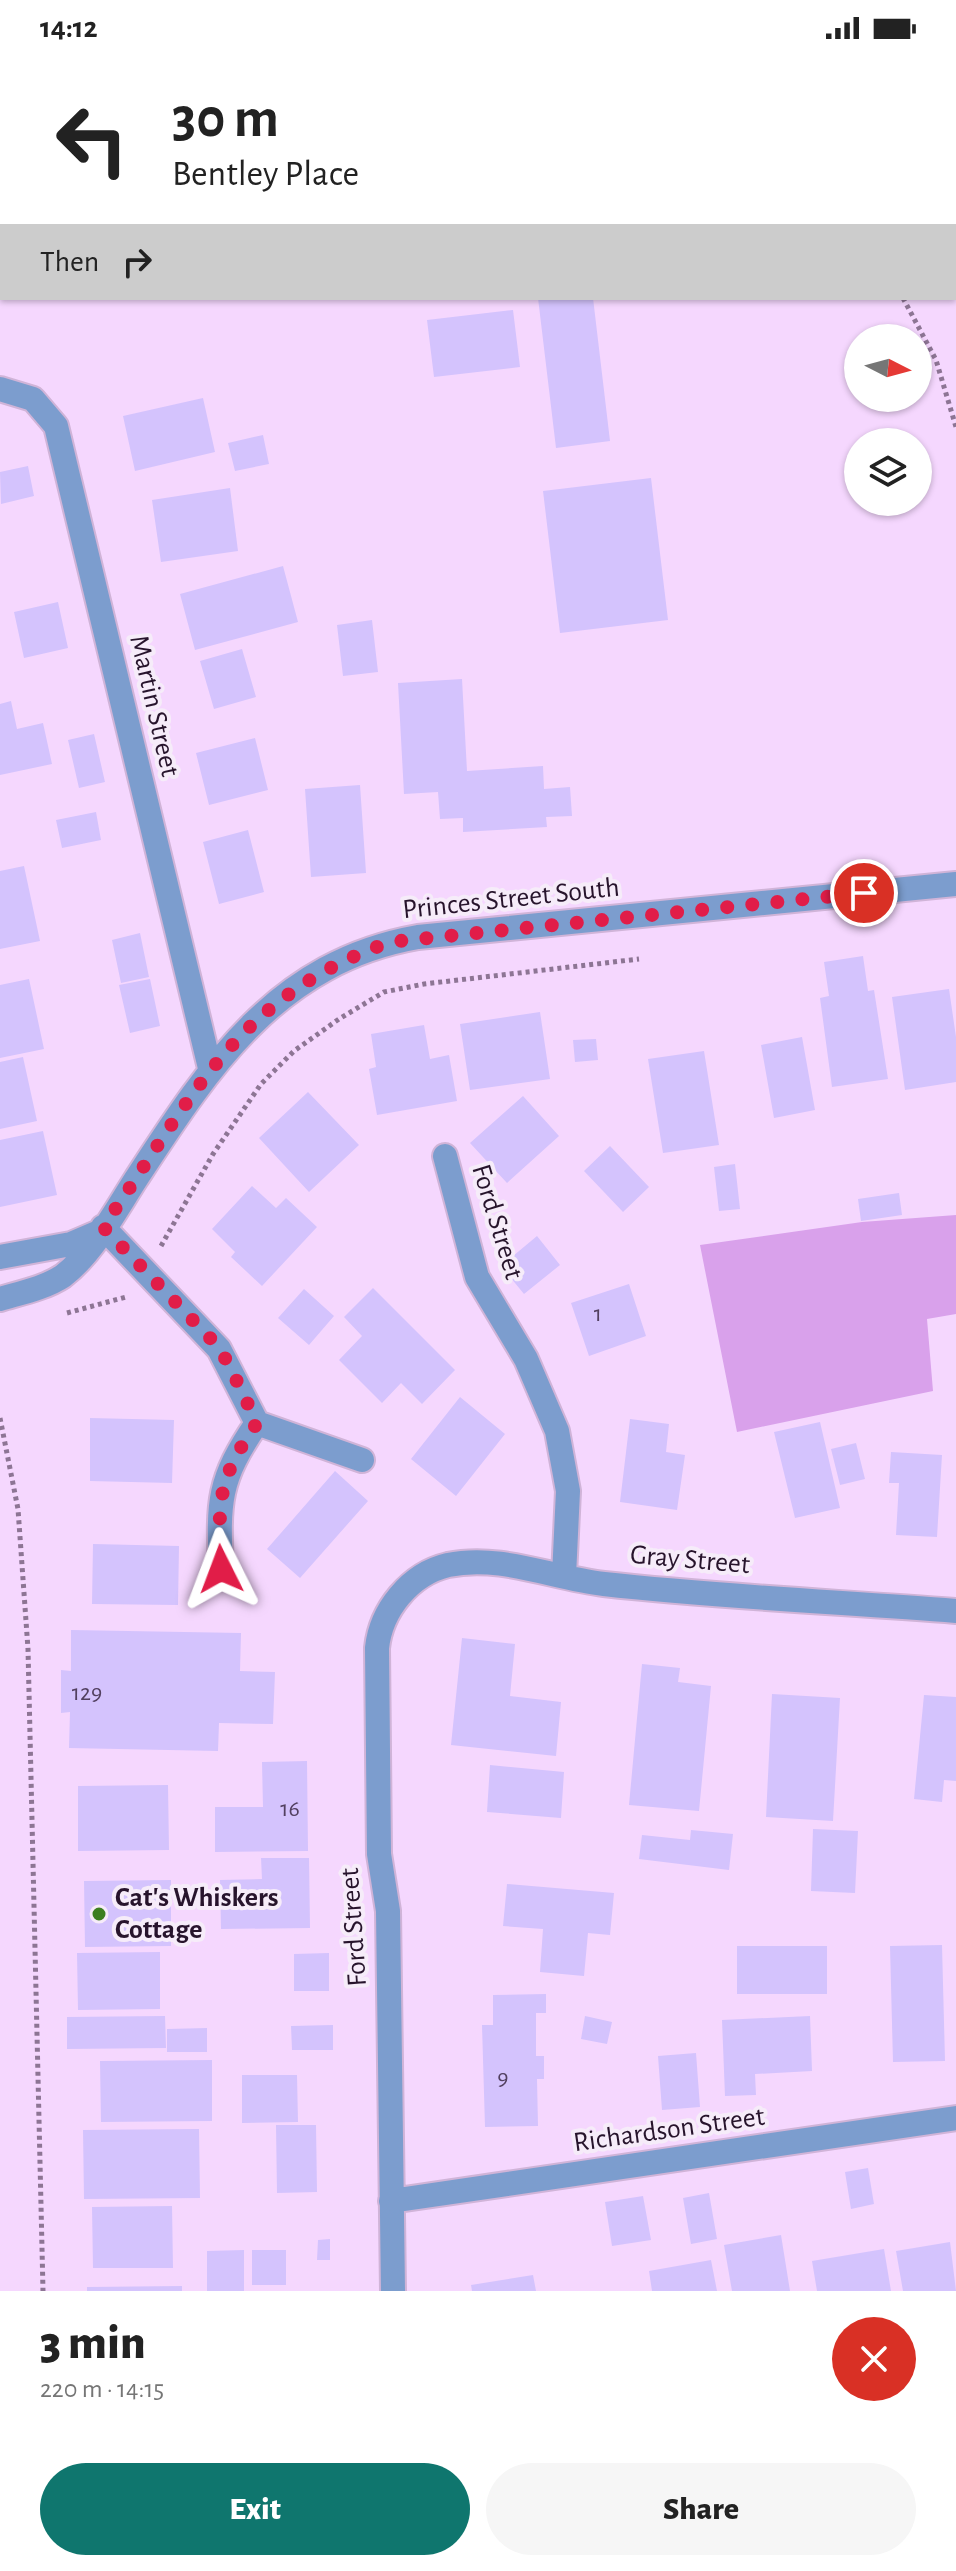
<!DOCTYPE html>
<html lang="en">
<head>
<meta charset="utf-8">
<style>
	body { margin:0; font-family:"Alegreya Sans",sans-serif; background:#f6f6f6; color:#222; height:100vh; display:flex; flex-direction:column; font-size:30px; white-space:nowrap }
	* { box-sizing:border-box; margin:0 }
	p { font-size:26px; color:#767676 }
	.icon { flex:none; width:44px; height:44px; fill:none; stroke:currentColor; stroke-width:2; stroke-linecap:round; stroke-linejoin:round }
	.map { position:relative; height:2235px; overflow:hidden }
	.side { display:flex; flex-direction:column; background:#fff; flex:1 }
	.side>* { flex:none }
	.hud { position:absolute; left:0px; top:0px; width:956px; height:244px; box-shadow:0 2px 6px #0004; background:#fff; color:#222; overflow:hidden }
	.needle { width:52px; rotate:96deg }
	.fabs { position:absolute; left:844px; top:268px; display:grid; gap:16px }
	.fabs a { display:grid; place-items:center; width:88px; height:88px; border-radius:50%; background:#fff; box-shadow:0 2px 6px #0004; font-size:40px }
	.pin { position:absolute; display:grid; place-items:center; width:68px; height:68px; color:#fff; margin:-34px; border:4px solid #fff; border-radius:50%; box-shadow:0 2px 8px #0007 }
	.me { position:absolute; width:88px; margin:-44px; rotate:357deg; stroke-linejoin:round; filter:drop-shadow(0 0 6px #0008) }
	.turn { display:flex; align-items:center; gap:28px; height:168px; padding:0 40px; font-size:36px }
	.turn .icon { width:104px; height:104px; stroke-width:2.5 }
	.turn b { display:block; font-size:56px; line-height:68px }
	.then { display:flex; align-items:center; height:76px; padding:0 40px; background:#0003; gap:16px; font-size:30px }
	.round { display:grid; place-items:center; flex:none; width:84px; height:84px; border-radius:42px; background:#f6f6f6 }
	.head { display:flex; align-items:center; justify-content:space-between; height:136px; padding:0 40px }
	h1 { font-size:48px; font-weight:800; line-height:60px }
	.primary-button { display:flex; gap:16px; margin-top:auto; padding:16px 40px }
	.primary-button a { flex:1; height:92px; border-radius:48px; background:#0f766e; color:#fff; font-size:32px; font-weight:800; line-height:92px; text-align:center }
	.primary-button a+a { background:#f6f6f6; color:#222 }
	.status { display:flex; justify-content:space-between; align-items:center; height:56px; padding:0 40px; background:#fff; direction:ltr }
	.status svg { height:22px; fill:currentColor }
	.map>svg:first-child { display:block }
	.green { fill:#d9a1eb }
	.building { fill:#d4c3fd }
	.lines { fill:none; stroke-linecap:round; stroke-linejoin:round }
	.minor-casing { stroke:#d0b4d8; stroke-width:28 }
	.path { stroke:#8d7594; stroke-width:5; stroke-dasharray:4 4; stroke-linecap:butt }
	.minor { stroke:#7c9dce; stroke-width:24 }
	.route { stroke:#e11d48; stroke-width:14; stroke-dasharray:0 25.2 }
	.poi-dot { fill:#3c7f20; stroke:#f6ecf9; stroke-width:3 }
	.labels { text-anchor:middle; dominant-baseline:central; stroke-width:8; stroke-linejoin:round; paint-order:stroke }
	.number-label { font-size:24px; fill:#524060 }
	.street-label { font-size:28px; fill:#27142c; stroke:#f6ecf9 }
	.poi-label { font-size:28px; font-weight:bold; fill:#27142c; stroke:#f6ecf9; text-anchor:start }
</style>
</head>
<body>
<div class="status"><b>14:12</b><svg viewBox="0 0 49 12"><path d="M0 12V9h3v3zM5 12V6h3v6zM10 12V3h3v9zM15 12V0h3v12zM26 1h20v11H26zM47 4h2v5h-2z"/></svg></div>
<div class="map">
<svg width="956" height="2235" viewBox="0 0 956 2235">
	<rect width="100%" height="100%" fill="#f5d7fe"/>
	<path class="green" d="M956 1159V1258L927 1263 933 1335 737 1376 700 1189 862 1166Z"/>
	<path class="building" d="M538 242H593L610 385 556 392Z
		M513 254 520 311 434 321 427 264Z
		M203 342 215 396 135 415 123 360Z
		M263 379 269 408 235 415 228 387Z
		M28 410 34 440 1 448 0 416Z
		M651 422 668 564 560 577 543 435Z
		M230 432 238 495 161 506 152 444Z
		M283 510 298 566 195 594 180 538Z
		M58 546 68 592 24 602 14 556Z
		M372 564 378 616 343 620 337 569Z
		M242 593 256 641 214 653 200 605Z
		M462 623 467 715 543 710 544 733 570 731 572 760 546 761 547 771 463 776V762L440 763 438 736 404 738 398 627Z
		M11 645 17 673 43 667 52 708 0 719V648Z
		M94 678 105 726 79 732 68 684Z
		M255 682 268 734 209 749 196 697Z
		M360 729 366 817 311 821 305 733Z
		M96 756 101 784 62 792 56 764Z
		M248 774 264 836 219 848 203 786Z
		M24 810 40 885 0 893V815Z
		M140 877 149 921 121 927 112 884Z
		M863 900 868 935 874 934 888 1023 832 1031 820 942 829 940 824 906Z
		M29 923 44 993 0 1002V929Z
		M150 923 160 970 130 977 119 929Z
		M949 933 956 981V1026L905 1034 892 941Z
		M540 956 550 1023 470 1034 460 968Z
		M424 969 430 1003 449 999 457 1045 377 1059 369 1013 376 1011 371 978Z
		M802 981 815 1054 774 1062 761 989Z
		M596 983 598 1004 575 1006 573 984Z
		M704 995 719 1089 663 1097 648 1003Z
		M23 1001 37 1065 0 1073V1006Z
		M308 1036 359 1089 309 1136 259 1082Z
		M523 1040 559 1080 507 1127 470 1087Z
		M43 1075 57 1139 0 1151V1084Z
		M610 1090 649 1131 623 1156 584 1115Z
		M735 1108 740 1153 719 1155 714 1111Z
		M252 1130 276 1152 286 1142 317 1171 262 1230 231 1201 235 1196 212 1173Z
		M899 1137 902 1159 861 1165 858 1143Z
		M537 1180 560 1209 524 1238 501 1210Z
		M629 1228 646 1280 589 1300 571 1247Z
		M373 1232 455 1314 422 1348 401 1327 382 1347 339 1304 362 1280 344 1261Z
		M304 1233 334 1260 309 1289 278 1262Z
		M460 1341 505 1378 456 1440 411 1403Z
		M90 1362 174 1364 172 1427 90 1425Z
		M630 1363 669 1368 666 1396 685 1399 677 1454 620 1446Z
		M820 1366 840 1452 795 1462 774 1376Z
		M856 1387 865 1423 840 1429 831 1393Z
		M891 1396 942 1399 937 1481 896 1479 899 1427H889Z
		M335 1415 368 1445 300 1522 267 1493Z
		M93 1488 179 1490 178 1549 92 1548Z
		M71 1574 241 1577 240 1615 275 1616 273 1668 219 1667 218 1695 69 1692 70 1656 61 1657V1614L71 1615Z
		M462 1582 515 1588 510 1640 561 1646 556 1700 451 1689Z
		M642 1608 680 1612 678 1626 711 1630 699 1755 629 1749Z
		M772 1638 840 1642 833 1765 766 1761Z
		M924 1639 956 1641V1725L944 1724 942 1746 914 1743Z
		M307 1705 308 1795 215 1796V1751H263L262 1706Z
		M490 1709 564 1716 561 1762 487 1756Z
		M168 1729 169 1794 78 1795V1730Z
		M813 1773 858 1775 855 1837 811 1835Z
		M691 1774 733 1778 729 1814 639 1803 642 1779 690 1784Z
		M261 1802H309L310 1872 221 1873 220 1824 262 1823Z
		M171 1824V1890L85 1891 84 1825Z
		M507 1828 614 1837 610 1879 588 1877 584 1920 540 1916 543 1873 503 1870Z
		M942 1889 945 2005 893 2006 890 1890Z
		M737 1890H827V1938H737Z
		M160 1896V1953L78 1954 77 1897Z
		M329 1897V1935H294V1898Z
		M546 1938V1957H536V2000H544V2023H537L538 2070 485 2071 482 1969H493V1939Z
		M165 1960 166 1992 67 1993V1961Z
		M585 1960 612 1966 607 1988 581 1983Z
		M810 1960 812 2015 755 2018 756 2039 725 2040 722 1964Z
		M333 1969V1994H292L291 1970Z
		M207 1972V1996H167V1973Z
		M696 1997 700 2051 662 2054 658 2000Z
		M212 2004V2065L101 2066 100 2005Z
		M242 2019H297L298 2066 242 2067Z
		M276 2069H316L317 2136 277 2137Z
		M199 2073 200 2142 84 2143 83 2074Z
		M868 2112 874 2148 851 2153 845 2116Z
		M709 2137 717 2183 691 2188 683 2142Z
		M643 2140 651 2184 612 2190 605 2146Z
		M172 2150 173 2212H93L92 2151Z
		M781 2179 790 2235H732L724 2189Z
		M330 2183V2204H317L318 2184Z
		M950 2186 956 2235H903L896 2195Z
		M884 2193 891 2235H817L812 2205Z
		M244 2194V2235H207V2195Z
		M252 2194H286V2229H252Z
		M711 2204 717 2235H652L649 2215Z
		M533 2219 536 2235H472L471 2229Z
		M182 2230V2235H87V2231Z"/>
	<g class="lines">
		<defs>
			<path id="minor" d="M0 333 33 343 56 370 210 1012
				M445 1100 477 1221 526 1303 557 1375 568 1435 564 1520
				M103 1171 219 1293 257 1367 362 1404
				M0 1201 71 1188 99 1176
				M0 1243C20 1237 45 1232 63 1220 93 1197 116 1154 136 1123 209 1011 276 906 418 881L956 828
				M221 1513C218 1445 218 1424 257 1367
				M391 2145 956 2062
				M393 2235 388 1855 379 1798 377 1592C381 1554 410 1518 448 1509 501 1498 552 1522 604 1528 721 1541 839 1546 956 1555"/>
		</defs>
		<use href="#minor" class="minor-casing"/>
		<path class="path" d="M587 0V2
			M801 0 802 2
			M903 242 936 304 956 371
			M161 1190 213 1098 261 1028 294 995 339 963 384 936 424 928 639 903
			M67 1257 126 1241
			M0 1362 18 1453 28 1593 43 2235"/>
		<use href="#minor" class="minor"/>
	</g>
	<g class="lines">
		<path class="route" d="M221 1513C218 1445 217 1424 257 1367L227 1305 211 1283 103 1171C192 1044 233 942 390 886L864 837"/>
	</g>
	<circle class="poi-dot" cx="99" cy="1858" r="8"/>
	<g class="labels">
		<g class="number-label">
			<text x="598" y="1258">1</text>
			<text x="87" y="1637">129</text>
			<text x="290" y="1753">16</text>
			<text x="503" y="2022">9</text>
		</g>
		<g class="street-label">
			<text transform="translate(154 650) rotate(77)">Martin Street</text>
			<text transform="translate(511 843) rotate(-6)">Princes Street South</text>
			<text transform="translate(497 1166) rotate(73)">Ford Street</text>
			<text transform="translate(690 1504) rotate(5)">Gray Street</text>
			<text transform="translate(354 1871) rotate(-94)">Ford Street</text>
			<text transform="translate(669 2074) rotate(-8)">Richardson Street</text>
		</g>
		<g class="poi-label">
			<text x="115" y="1842">Cat's Whiskers<tspan x="115" dy="32">Cottage</tspan></text>
		</g>
	</g>
</svg>
<div class="fabs">
<a><svg class="needle" viewBox="-14 -14 28 28"><path d="M0-13l5 13h-10z" fill="#e53935"/><path d="M0 13l5-13h-10z" fill="#767676"/></svg></a>
<a><svg class="icon" aria-label="layers" viewBox="0 0 24 24"><path d="M12 4l9 5-9 5-9-5zM3 14l9 5 9-5"/></svg></a>
</div>
<div class="pin" style="left:864px;top:837px;background:#d93025"><svg class="icon" aria-label="arrive" viewBox="0 0 24 24"><path d="M6 21V4h12l-3 4 3 4H6"/></svg></div>
<svg class="me" style="left:221px;top:1513px" viewBox="-20 -20 40 40"><path d="M0-17L14 15 0 8-14 15z" fill="#e11d48" stroke="#fff" stroke-width="4"/></svg>
<div class="hud">
<div class="turn"><svg class="icon" aria-label="left" viewBox="0 0 24 24"><path d="M17 20v-9H6M10 6l-5 5 5 5"/></svg><div><b>30 m</b>Bentley Place</div></div>
<div class="then">Then<svg class="icon" aria-label="right" viewBox="0 0 24 24"><path d="M7 20v-9h11M14 6l5 5-5 5"/></svg></div>
</div>
</div>
<section class="side">
<div class="head"><div><h1>3 min</h1><p>220 m · 14:15</p></div><a class="round" style="background:#d93025;color:#fff"><svg class="icon" aria-label="close" viewBox="0 0 24 24"><path d="M6 6l12 12M18 6L6 18"/></svg></a></div>
<div class="primary-button"><a>Exit</a><a>Share</a></div>
</section>
</body>
</html>
